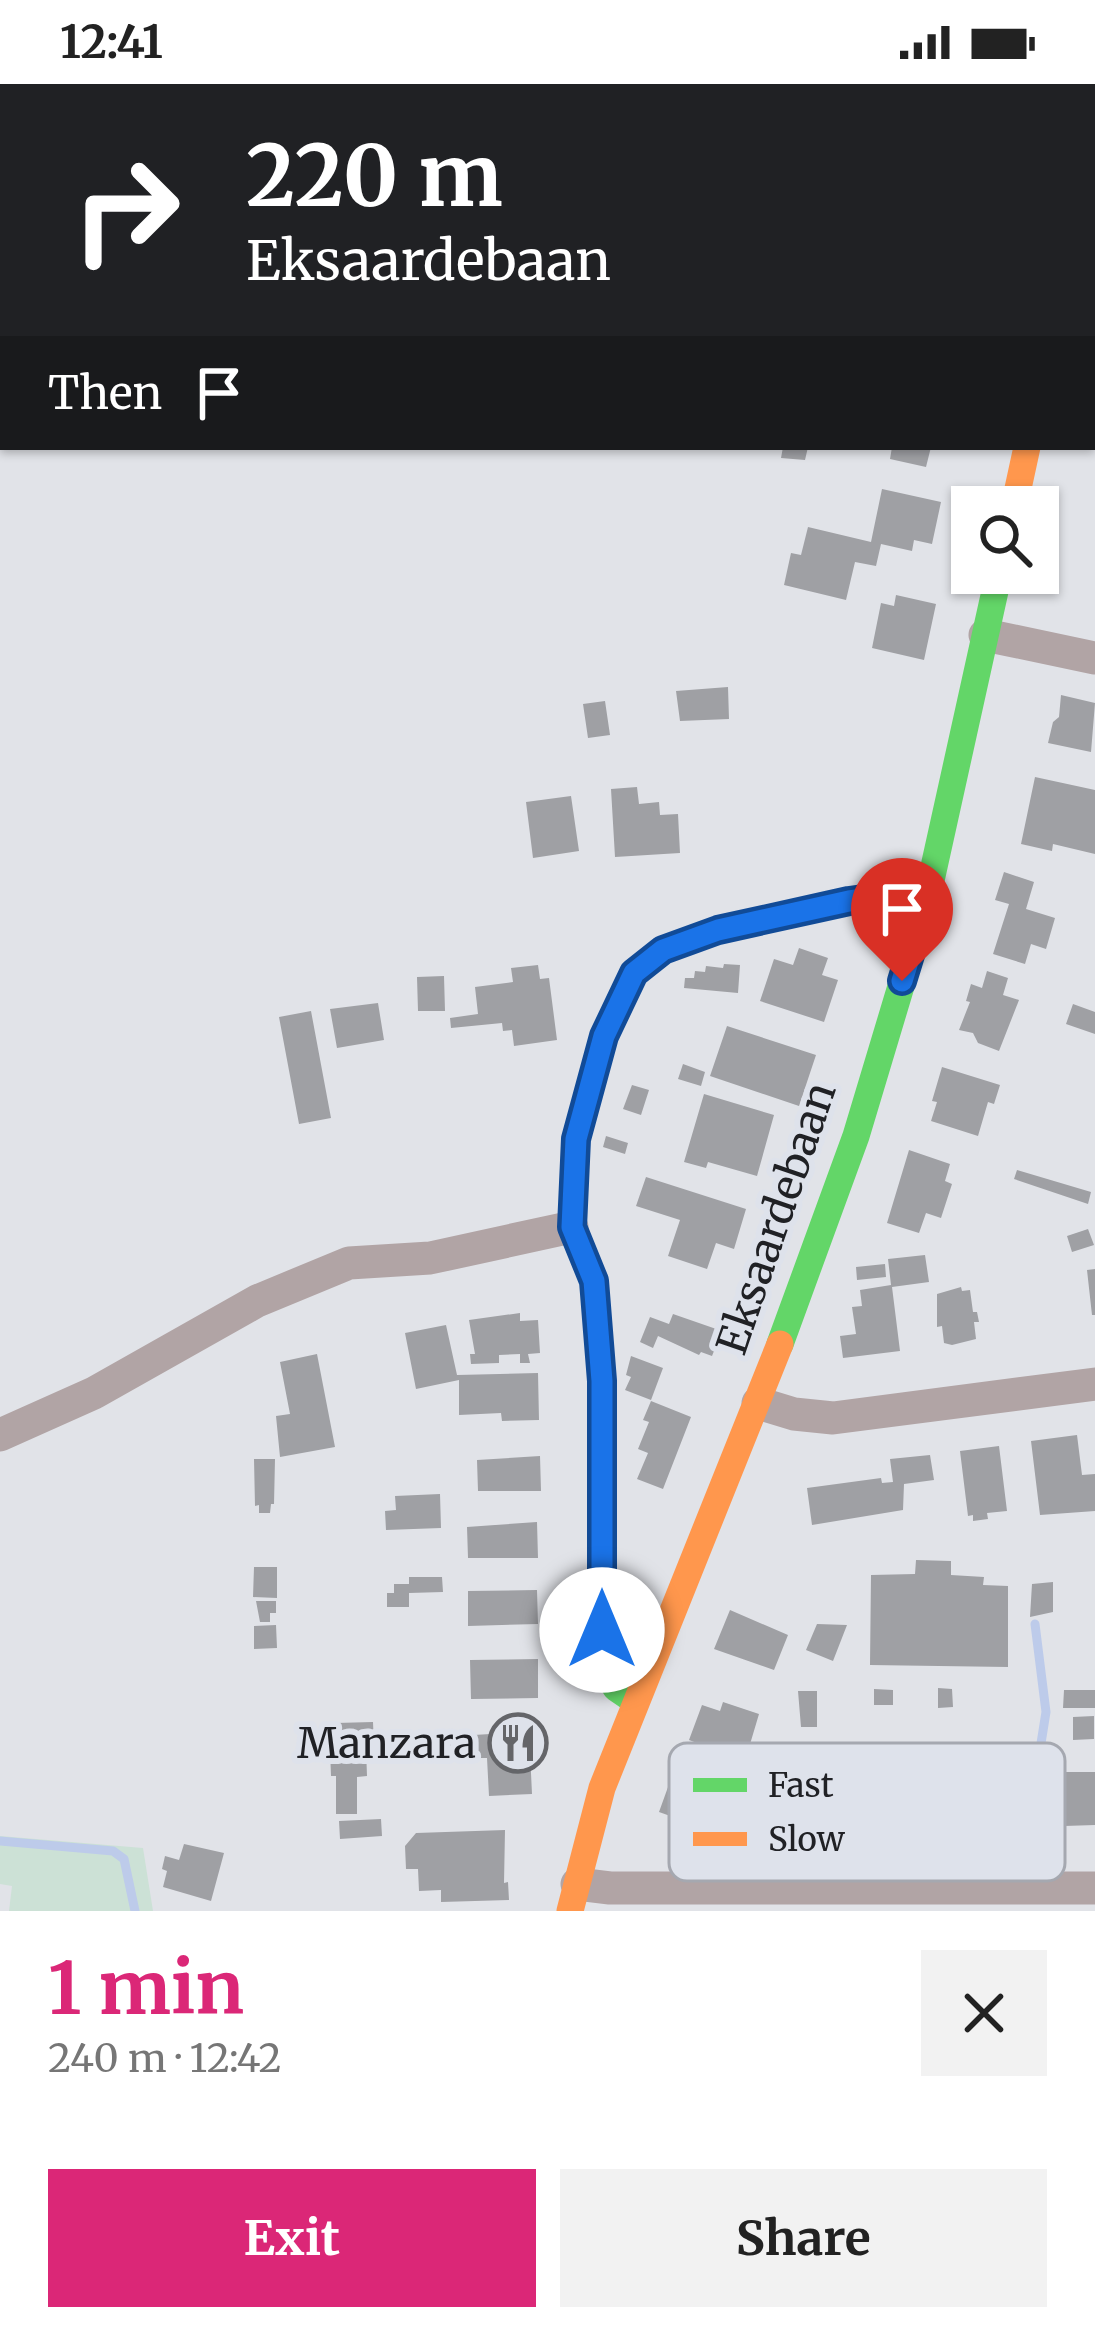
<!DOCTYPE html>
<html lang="en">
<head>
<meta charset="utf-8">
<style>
	body { margin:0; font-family:Merriweather,serif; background:#f2f2f2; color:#222; height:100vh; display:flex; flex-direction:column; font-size:45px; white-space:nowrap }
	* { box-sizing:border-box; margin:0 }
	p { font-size:39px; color:#767676 }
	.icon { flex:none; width:66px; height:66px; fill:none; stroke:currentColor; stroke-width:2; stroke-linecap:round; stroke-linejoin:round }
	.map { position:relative; height:1827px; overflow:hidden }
	.drawer { display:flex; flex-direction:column; background:#fff; flex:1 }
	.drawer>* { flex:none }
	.hud { position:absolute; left:0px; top:0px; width:1095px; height:366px; box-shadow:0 3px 9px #0004; background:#202124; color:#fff; overflow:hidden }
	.controls { position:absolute; left:951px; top:402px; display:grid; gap:24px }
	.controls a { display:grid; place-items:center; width:108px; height:108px; border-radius:0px; background:#fff; box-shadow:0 3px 9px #0004; font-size:60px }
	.pin { position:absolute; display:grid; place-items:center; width:102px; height:102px; color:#fff; margin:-123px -51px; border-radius:50% 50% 50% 0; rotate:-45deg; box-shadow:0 0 12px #0007 }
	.pin .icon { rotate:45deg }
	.me { position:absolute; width:132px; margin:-66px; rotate:0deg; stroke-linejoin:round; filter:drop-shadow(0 0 9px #0008) }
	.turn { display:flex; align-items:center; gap:42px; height:252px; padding:0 48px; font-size:54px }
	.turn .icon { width:156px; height:156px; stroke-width:2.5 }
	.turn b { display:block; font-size:84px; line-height:102px }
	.then { display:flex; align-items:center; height:114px; padding:0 48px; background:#0003; gap:24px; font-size:45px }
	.round { display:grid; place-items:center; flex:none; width:126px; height:126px; border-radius:0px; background:#f2f2f2 }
	.overview { display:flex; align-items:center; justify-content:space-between; height:204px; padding:0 48px }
	h1 { font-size:72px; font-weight:700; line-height:90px; color:#db2777 }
	.cta { display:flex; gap:24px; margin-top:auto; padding:24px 48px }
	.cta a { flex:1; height:138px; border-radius:0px; background:#db2777; color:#fff; font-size:48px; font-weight:700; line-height:138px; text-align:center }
	.cta a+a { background:#f2f2f2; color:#222 }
	.status { display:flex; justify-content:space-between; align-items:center; height:84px; padding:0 60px; background:#fff; direction:ltr }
	.status svg { height:33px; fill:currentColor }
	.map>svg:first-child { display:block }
	.green { fill:#cce1d6 }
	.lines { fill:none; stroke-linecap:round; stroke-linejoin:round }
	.stream { stroke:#bdcbea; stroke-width:9 }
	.building { fill:#9fa0a4 }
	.street { stroke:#b1a4a5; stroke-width:33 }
	.fast { stroke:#63d668; stroke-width:27 }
	.slow { stroke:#ff974d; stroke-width:27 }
	.route-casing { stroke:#114b97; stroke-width:30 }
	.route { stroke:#1a73e8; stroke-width:21 }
	.labels { text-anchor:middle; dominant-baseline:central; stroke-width:12; stroke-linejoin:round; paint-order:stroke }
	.street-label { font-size:42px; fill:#202125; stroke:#dee2eb }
	.poi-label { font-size:42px; fill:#202125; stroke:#dee2eb; text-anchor:end }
	.key { fill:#dee2eb; stroke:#a5a8b0; stroke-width:3 }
	.key-label { font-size:33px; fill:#202125 }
</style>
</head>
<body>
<div class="status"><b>12:41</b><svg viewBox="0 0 49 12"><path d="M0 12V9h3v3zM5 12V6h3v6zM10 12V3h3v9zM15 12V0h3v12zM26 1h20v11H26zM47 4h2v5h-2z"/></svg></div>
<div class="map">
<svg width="1095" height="1827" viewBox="0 0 1095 1827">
	<rect width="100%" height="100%" fill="#e1e3e8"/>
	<path class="green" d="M0 1752 143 1764 153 1827H9L12 1802 0 1800Z"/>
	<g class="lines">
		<path class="stream" d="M0 1757 113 1767 124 1775 135 1827
			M980 1765 1011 1763 1027 1747 1046 1628 1035 1540
			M857 1767H929"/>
	</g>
	<path class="building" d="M783 363H808L805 376 781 374Z
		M892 363H931L926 383 890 375Z
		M882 405 941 418 932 460 914 456 912 467 881 460 876 482 855 478 846 516 784 501 791 469 801 471 808 443 871 458Z
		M896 511 936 520 924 576 872 564 881 519 894 522Z
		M728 603 729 635 680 637 676 607Z
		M1061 611 1095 619 1091 668 1048 659 1053 638 1059 633Z
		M605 617 610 651 588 654 583 620Z
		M1035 693 1095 706V770L1053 760 1052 767 1021 760Z
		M637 703 639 720 659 718 660 731 678 730 680 769 615 773 611 705Z
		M571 712 579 767 533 774 526 718Z
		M1004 788 1034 798 1026 825 1055 834 1046 865 1031 860 1025 880 993 870 1009 820 995 816Z
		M799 864 828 874 822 891 838 896 824 938 760 917 774 875 793 881Z
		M724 880 740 881 738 909 684 904 685 894H694L695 887 705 888 706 882 723 884Z
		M538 881 540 895 549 894 557 956 514 962 512 946 503 947 502 939 451 944 450 934 478 930 475 903 513 898 511 884Z
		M987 887 1008 894 1003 911 1019 916 999 967 978 959 973 949 959 946 970 918 966 917 971 900 982 904Z
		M444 892 445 927H418L417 893Z
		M378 919 384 956 337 964 330 925Z
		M1073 920 1095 928V950L1066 940Z
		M311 927 331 1034 299 1040 279 933Z
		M727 942 816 971 799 1022 710 992Z
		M683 980 705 988 701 1002 678 995Z
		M942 983 1000 1001 994 1020 988 1018 978 1052 931 1037 937 1018 932 1017Z
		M632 1001 649 1006 641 1031 623 1025Z
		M704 1010 774 1031 757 1092 708 1078 706 1084 684 1078Z
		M606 1052 628 1059 625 1070 603 1063Z
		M909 1066 950 1080 945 1097 952 1100 941 1134 926 1129 919 1149 887 1139Z
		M1017 1086 1091 1108 1088 1120 1014 1095Z
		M646 1093 746 1125 734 1165 716 1159 707 1185 668 1172 680 1136 636 1122Z
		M1088 1145 1094 1161 1072 1168 1067 1152Z
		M925 1171 929 1198 892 1203 900 1267 843 1274 840 1252 856 1250 852 1223 862 1222 860 1206 891 1201 888 1175Z
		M885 1180 886 1193 857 1196 856 1183Z
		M1095 1185V1231H1092L1087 1186Z
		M961 1203 962 1207 970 1206 973 1228H977L979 1238H974L976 1255 952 1261 944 1259 942 1242 937 1243V1210Z
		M520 1229V1237L538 1236 540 1269 528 1270 530 1279H520V1270L499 1271V1279L471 1280 470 1270H475L469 1236Z
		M673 1230 722 1247 712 1272 701 1268 699 1271 658 1252 653 1264 640 1258 650 1233 669 1240Z
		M446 1241 457 1291 538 1289 539 1336 502 1337 501 1329 459 1331V1296L416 1305 405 1249Z
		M317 1270 335 1363 280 1373 276 1332 290 1330 280 1278Z
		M631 1272 663 1284 651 1316 625 1306 631 1293 626 1291Z
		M651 1317 691 1333 663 1405 637 1395 648 1369 638 1365 649 1338 643 1336Z
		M1077 1351 1082 1391 1095 1390V1427L1040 1431 1031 1357Z
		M999 1362 1007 1427 987 1429 988 1435 973 1437V1431L968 1432 960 1367Z
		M930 1371 934 1396 904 1400 903 1426 812 1441 807 1404 881 1394 882 1399 893 1398 890 1375Z
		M540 1372 541 1407H478L477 1376Z
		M254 1375H275L274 1420H271L270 1429H259V1421L255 1422Z
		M440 1410 441 1444 386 1446 385 1427 396 1426 395 1412Z
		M537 1438 538 1474H468L467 1443Z
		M916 1476 951 1477V1491L984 1493 983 1501 1008 1502V1583L870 1581 871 1491 915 1490Z
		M254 1483H277V1514L253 1513Z
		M409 1493H442L443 1508 409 1509V1523H387V1509H394V1500H409Z
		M1053 1498V1528L1030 1533 1032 1500Z
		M537 1506 538 1540 468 1542V1507Z
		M256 1517H276V1529H270V1538H260Z
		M730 1526 788 1551 774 1586 714 1565Z
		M817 1540 847 1541 833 1577 806 1566Z
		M276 1541 277 1564 254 1565V1542Z
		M538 1575V1614L471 1615 470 1576Z
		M938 1604 952 1605 953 1623 938 1624Z
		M874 1605 893 1606V1621H874Z
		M1064 1606H1095V1624H1063Z
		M798 1607H817V1643H801Z
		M723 1618 759 1630 745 1677 689 1656 702 1621 720 1627Z
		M1094 1632V1655L1073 1656V1633Z
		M373 1638 374 1663 366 1664 367 1692 357 1693V1730H336V1692H331L330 1665 335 1666 336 1639Z
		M535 1647 536 1668H530L532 1710 489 1712 487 1674H476L474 1651Z
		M452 1653V1668L421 1670V1654Z
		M1064 1688H1095V1741L1064 1742Z
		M672 1692 716 1708 719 1701 759 1714 755 1725 767 1730 758 1755 746 1750 735 1779 716 1773 724 1751 659 1728Z
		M381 1735 382 1752 340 1755 339 1737Z
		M505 1746 504 1799 508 1798 509 1816 441 1818V1806L419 1807 418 1785H406L405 1762 416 1749Z
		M184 1760 224 1769 211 1817 163 1803 167 1787 162 1785 165 1772 179 1776Z"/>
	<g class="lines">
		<path class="street" d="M985 551 1095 574
			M758 1319 794 1330 833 1334 1095 1300
			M0 1351 94 1309 257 1217 349 1179 430 1174 572 1143
			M577 1800 610 1804H1095"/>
		<path class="fast" d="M1092 72 1095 59
			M780 1260 856 1052 926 819 999 489
			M635 1617 616 1604 604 1585 602 1297 594 1197 572 1143 576 1055 604 952 634 889 663 866 718 846 849 817 885 812 926 819"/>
		<path class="slow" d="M1014 423 1027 363
			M570 1827 602 1704 780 1260"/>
	</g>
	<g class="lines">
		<defs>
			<path id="route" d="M602 1546V1297L594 1197 572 1143 576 1055 604 952 634 889 663 866 718 846 849 817 885 812 926 819 902 897"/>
		</defs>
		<use href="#route" class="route-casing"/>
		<use href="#route" class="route"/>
	</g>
	<defs>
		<symbol id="restaurant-ring" viewBox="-11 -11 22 22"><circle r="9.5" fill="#dee2eb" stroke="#646569" stroke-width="1.5"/><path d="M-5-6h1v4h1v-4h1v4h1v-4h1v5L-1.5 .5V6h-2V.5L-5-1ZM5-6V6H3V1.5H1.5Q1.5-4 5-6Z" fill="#646569"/></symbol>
	</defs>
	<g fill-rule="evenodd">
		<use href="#restaurant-ring" x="485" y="1626" width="66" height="66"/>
	</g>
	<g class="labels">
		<g class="street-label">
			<text transform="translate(776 1134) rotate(-71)">Eksaardebaan</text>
		</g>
		<g class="poi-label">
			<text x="476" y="1659">Manzara</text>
		</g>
	</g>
	<rect x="669" y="1659" width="396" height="138" rx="18" class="key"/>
	<rect x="693" y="1694" width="54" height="14" fill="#63d668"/>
	<rect x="693" y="1748" width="54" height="14" fill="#ff974d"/>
	<g class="key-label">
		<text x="768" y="1713">Fast</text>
		<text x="768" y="1767">Slow</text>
	</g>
</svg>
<div class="controls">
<a><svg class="icon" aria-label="search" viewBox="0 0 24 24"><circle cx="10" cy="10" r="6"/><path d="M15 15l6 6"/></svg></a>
</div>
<div class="pin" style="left:902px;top:897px;background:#d93025"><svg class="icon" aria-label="arrive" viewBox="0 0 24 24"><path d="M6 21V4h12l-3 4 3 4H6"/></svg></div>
<svg class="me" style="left:602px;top:1546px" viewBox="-20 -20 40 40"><circle r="19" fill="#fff"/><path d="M0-13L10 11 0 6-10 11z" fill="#1a73e8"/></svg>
<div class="hud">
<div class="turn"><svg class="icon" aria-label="right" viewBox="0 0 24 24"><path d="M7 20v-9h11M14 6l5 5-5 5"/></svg><div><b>220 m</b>Eksaardebaan</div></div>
<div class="then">Then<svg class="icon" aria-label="arrive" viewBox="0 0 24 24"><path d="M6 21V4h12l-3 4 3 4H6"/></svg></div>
</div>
</div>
<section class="drawer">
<div class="overview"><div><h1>1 min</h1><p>240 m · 12:42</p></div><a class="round"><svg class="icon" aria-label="close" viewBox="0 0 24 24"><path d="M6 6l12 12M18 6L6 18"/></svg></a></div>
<div class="cta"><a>Exit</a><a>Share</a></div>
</section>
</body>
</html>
